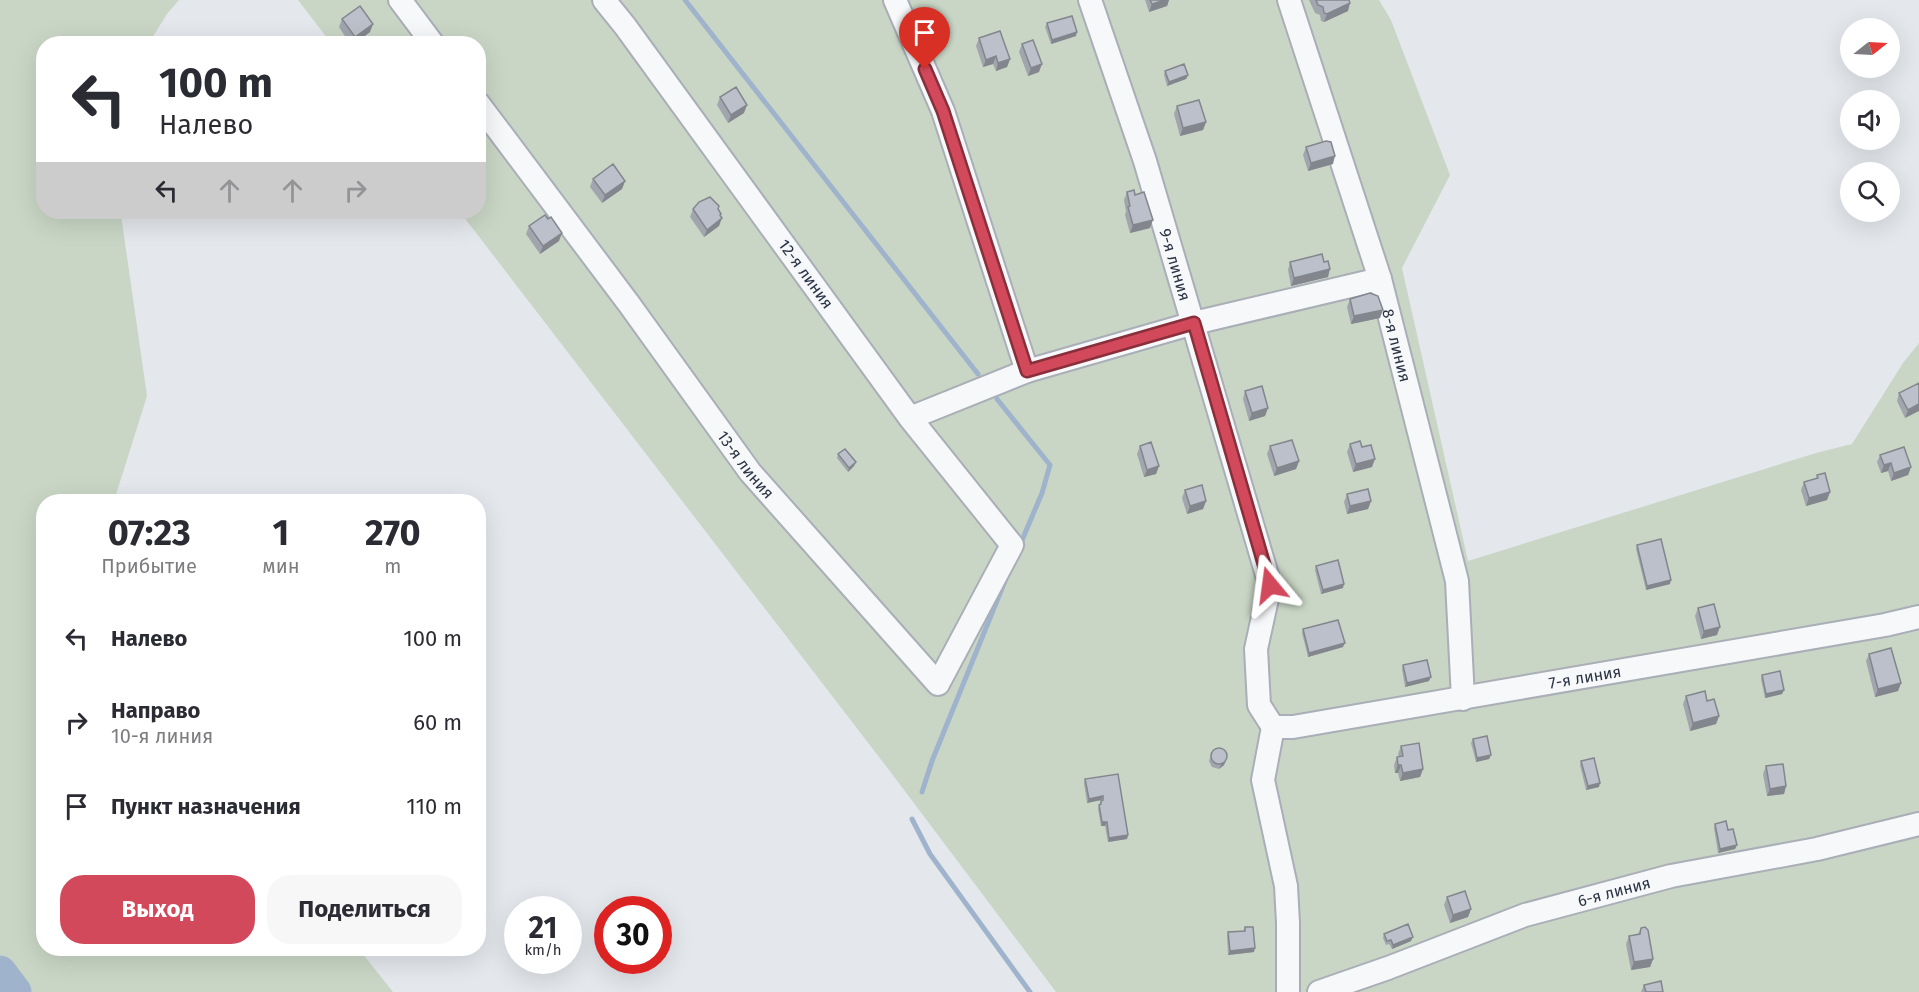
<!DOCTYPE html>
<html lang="ru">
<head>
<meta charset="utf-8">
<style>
	body { margin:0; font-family:"Fira Sans",sans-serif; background:#f7f7f7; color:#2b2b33; height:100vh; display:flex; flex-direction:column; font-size:22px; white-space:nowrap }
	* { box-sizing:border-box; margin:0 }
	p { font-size:20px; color:#7c7c81 }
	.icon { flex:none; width:33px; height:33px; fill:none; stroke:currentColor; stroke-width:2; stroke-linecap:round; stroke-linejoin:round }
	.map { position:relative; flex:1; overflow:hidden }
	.side { position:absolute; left:36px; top:494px; width:450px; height:462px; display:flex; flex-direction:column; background:#fff; border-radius:24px; box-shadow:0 6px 24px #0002 }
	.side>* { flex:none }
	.hud { position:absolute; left:36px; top:36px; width:450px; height:183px; border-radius:24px; box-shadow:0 6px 24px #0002; background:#fff; color:#2b2b33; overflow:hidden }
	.needle { width:39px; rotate:72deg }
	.controls { position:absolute; left:1840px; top:18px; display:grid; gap:12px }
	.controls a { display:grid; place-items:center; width:60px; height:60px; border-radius:50%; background:#fff; box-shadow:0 6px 24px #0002; font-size:30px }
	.speed { position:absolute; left:504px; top:896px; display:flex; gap:12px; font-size:30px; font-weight:700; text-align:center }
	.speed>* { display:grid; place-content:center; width:78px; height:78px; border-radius:50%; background:#fff; box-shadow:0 6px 24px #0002; line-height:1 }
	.speed small { font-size:15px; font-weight:400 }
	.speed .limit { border:9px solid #d22; background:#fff; color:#111 }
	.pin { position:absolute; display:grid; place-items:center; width:51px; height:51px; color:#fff; margin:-62px -26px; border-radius:50% 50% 50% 0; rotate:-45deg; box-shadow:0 0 6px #0007 }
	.pin .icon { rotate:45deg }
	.me { position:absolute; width:66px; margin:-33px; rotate:344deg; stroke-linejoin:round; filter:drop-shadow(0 0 4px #0008) }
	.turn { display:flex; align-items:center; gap:21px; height:126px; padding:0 24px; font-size:27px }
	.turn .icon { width:78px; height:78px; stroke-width:2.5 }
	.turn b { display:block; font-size:42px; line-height:51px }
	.lanes { display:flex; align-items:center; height:57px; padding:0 24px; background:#0003; justify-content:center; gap:30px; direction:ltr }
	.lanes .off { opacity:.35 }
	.eta { display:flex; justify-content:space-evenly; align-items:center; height:102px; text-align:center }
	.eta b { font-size:36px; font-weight:700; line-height:42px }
	.cta { display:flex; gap:12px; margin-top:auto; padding:12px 24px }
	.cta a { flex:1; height:69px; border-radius:24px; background:#d1495b; color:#fff; font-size:24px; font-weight:700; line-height:69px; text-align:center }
	.cta a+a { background:#f7f7f7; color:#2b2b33 }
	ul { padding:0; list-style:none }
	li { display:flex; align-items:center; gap:18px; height:84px; padding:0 24px }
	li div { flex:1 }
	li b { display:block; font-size:22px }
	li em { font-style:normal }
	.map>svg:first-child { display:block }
	.green { fill:#c9d6c5 }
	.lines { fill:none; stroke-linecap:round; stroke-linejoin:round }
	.stream { stroke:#9fb4cc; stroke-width:5 }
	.river { stroke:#9fb4cc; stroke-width:33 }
	.street-casing { stroke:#a9aeb7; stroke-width:26 }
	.street { stroke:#f7f8fa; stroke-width:22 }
	.wall { fill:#a1a5ae }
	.shaded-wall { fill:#83868d }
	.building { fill:#bbc0ca; stroke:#83868d; stroke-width:1.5 }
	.route-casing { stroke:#882f3b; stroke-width:15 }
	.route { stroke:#d1495b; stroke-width:10 }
	.labels { text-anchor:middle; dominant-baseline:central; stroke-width:5; stroke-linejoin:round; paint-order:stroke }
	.street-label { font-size:16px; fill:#2b3445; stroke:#f4f6f9 }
</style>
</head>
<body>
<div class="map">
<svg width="1919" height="992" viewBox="0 0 1919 992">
	<rect width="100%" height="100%" fill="#e4e7ec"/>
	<path class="green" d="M0 0H179L167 14 149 43 44 44V212H128L121 215 147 396 114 501H44V948H358L393 992H0Z
		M298 0H1379L1391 20 1450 175 1402 268 1468 561 1816 453 1852 444 1903 363 1919 343V992H1056L889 770 460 212H478V44L331 43Z"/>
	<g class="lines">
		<path class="stream" d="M685 0 978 374
			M997 399 1050 465 1042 493 1020 545
			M922 792 932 761 1005 581
			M912 819 930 854 1030 992"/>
		<path class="river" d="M0 972 15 992"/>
		<defs>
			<g id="street">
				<path d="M400 0 433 44"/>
				<path d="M895 0 943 111 1027 371"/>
				<path id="s1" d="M1090 0 1145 161 1270 585 1256 649 1259 705 1273 727H1293L1885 625 1919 617"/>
				<path id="s2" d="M1289 0 1380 279 1457 581 1463 699"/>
				<path id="s3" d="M478 103 629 304 750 472 938 684 1012 545 910 418 625 26 604 0"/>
				<path d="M910 418 1027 371 1194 323 1380 279"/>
				<path d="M1273 727 1263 780 1286 886 1288 923V992"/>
				<path id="s4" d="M1319 992 1388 968 1525 915 1671 876 1817 849 1919 824"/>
			</g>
		</defs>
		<use href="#street" class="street-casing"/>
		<use href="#street" class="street"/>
	</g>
	<path class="wall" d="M1145 0H1169L1167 6 1149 12Z
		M1309 0H1349L1348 11 1324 22 1321 21 1320 15 1315 13Z
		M342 19 370 32 354 44H350L339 27Z
		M1047 23 1076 36 1051 44 1045 27Z
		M979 38 1010 59 1007 67 996 71 993 64 983 67 976 46Z
		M1022 44 1039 72 1028 76 1019 52Z
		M1165 71 1188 75 1186 79 1167 86 1164 75Z
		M720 97 744 113 728 123 717 105Z
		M1177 106 1206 122 1203 130 1180 136 1174 114Z
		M1306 147 1333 164 1308 171 1303 155Z
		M593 179 625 181 622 189 602 203 590 187Z
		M1127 192 1135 195 1150 228 1130 233 1125 215 1126 211 1124 200Z
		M693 209 720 216 719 226 704 237 690 217Z
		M529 226 559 241 540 254 526 234Z
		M1290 262H1324L1328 277 1291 286 1288 270Z
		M1350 299 1380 318 1351 324 1347 307Z
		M1919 383 1905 418 1897 401 1899 393Z
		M1245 391 1268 408 1265 416 1249 421 1243 399Z
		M1350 444 1362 447 1372 467 1353 472 1347 452Z
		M1140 446 1159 466 1156 474 1144 477 1137 454Z
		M1270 446 1299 461 1296 469 1274 476 1267 454Z
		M838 454 856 462 854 466 848 472 837 458Z
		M1880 455 1911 467 1908 475 1891 481 1888 471 1881 473 1877 462Z
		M1817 475 1830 492 1827 500 1806 506 1801 490 1804 482 1816 479Z
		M1185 490 1206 501 1203 509 1187 514 1182 498Z
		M1347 494 1371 501 1368 509 1347 514 1344 502Z
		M1637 545 1670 584 1646 590 1636 549Z
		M1316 566 1343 588 1321 594 1315 570Z
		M1698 608 1717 635 1701 639 1695 616Z
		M1303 629 1343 647 1308 657 1302 633Z
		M1869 654 1901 683 1898 691 1875 697 1866 661Z
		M1403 665 1429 681 1405 687 1402 669Z
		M1762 675 1784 690 1782 694 1765 698 1761 679Z
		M1686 696 1707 701 1719 716 1716 724 1690 731 1683 704Z
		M1473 739 1491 755 1489 759 1476 762 1471 743Z
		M1401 746 1423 769 1420 777 1400 781 1398 773H1395L1394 765 1397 757H1399L1398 754Z
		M1211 755 1224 765 1219 769 1212 767 1209 761Z
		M1581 761 1599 787 1586 790 1580 765Z
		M1766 766 1786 786 1784 794 1767 796 1763 774Z
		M1118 774 1128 835 1127 839 1108 842 1105 826H1101L1098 809 1101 800 1087 803 1084 783 1085 779Z
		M1715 824 1737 845 1735 849 1718 853 1714 828Z
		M1447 897 1471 909 1468 917 1450 923 1444 905Z
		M1245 927 1254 952 1228 955 1227 936 1228 932 1243 931Z
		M1641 928 1653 959 1650 967 1631 970 1626 944 1629 936 1638 934Z
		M1384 934 1411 941 1392 949 1389 944 1386 945 1383 938Z
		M1644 985 1663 992H1641Z"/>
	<path class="shaded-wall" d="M1165 0H1169L1167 6 1149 12 1152 4Z
		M1350 3 1348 11 1324 22 1327 14Z
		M373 24 370 32 354 44H352L355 37Z
		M1077 32 1076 36 1051 44 1052 40Z
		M996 56 993 64 983 67 986 60Z
		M1010 59 1007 67 996 71 998 63Z
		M1042 64 1039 72 1028 76 1031 68Z
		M1188 75 1186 79 1167 86 1169 82Z
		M747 105 744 113 728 123 731 115Z
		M1206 122 1203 130 1180 136 1183 128Z
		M1335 156 1333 164 1308 171 1311 163Z
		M625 181 622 189 602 203 605 195Z
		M721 214 719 220 722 218 719 226 704 237 707 230Z
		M1153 220 1150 228 1130 233 1133 225Z
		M562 233 559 241 540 254 543 246Z
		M1330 269 1328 277 1291 286 1294 278Z
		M1383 310 1380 318 1351 324 1354 316Z
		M1919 404V411L1905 418 1908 410Z
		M1268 408 1265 416 1249 421 1252 413Z
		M1375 459 1372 467 1353 472 1356 464Z
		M1299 461 1296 469 1274 476 1277 468Z
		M856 462 854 466 848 472 849 468Z
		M1891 463 1888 471 1881 473 1884 465Z
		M1159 466 1156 474 1144 477 1147 470Z
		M1911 467 1908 475 1891 481 1894 473Z
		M1830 492 1827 500 1806 506 1809 498Z
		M1206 501 1203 509 1187 514 1190 506Z
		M1371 501 1368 509 1347 514 1350 506Z
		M1671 580 1670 584 1646 590 1647 586Z
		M1344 584 1343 588 1321 594 1323 590Z
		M1720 627 1717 635 1701 639 1704 631Z
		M1345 643 1343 647 1308 657 1309 653Z
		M1431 677 1429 681 1405 687 1407 683Z
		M1901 683 1898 691 1875 697 1878 689Z
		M1784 690 1782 694 1765 698 1766 694Z
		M1719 716 1716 724 1690 731 1693 723Z
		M1491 755 1489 759 1476 762 1477 758Z
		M1226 761 1224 765 1219 769 1221 765Z
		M1398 765H1401L1398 773H1395Z
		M1423 769 1420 777 1400 781 1403 773Z
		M1600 783 1599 787 1586 790 1588 786Z
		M1786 786 1784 794 1767 796 1770 789Z
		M1103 796 1101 800 1087 803 1089 799Z
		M1102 822H1107L1105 826H1101Z
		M1128 835 1127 839 1108 842 1109 838Z
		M1737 845 1735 849 1718 853 1720 849Z
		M1471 909 1468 917 1450 923 1453 915Z
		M1413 937 1411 941 1392 949 1393 945Z
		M1255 948 1254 952 1228 955 1230 951Z
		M1653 959 1650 967 1631 970 1634 962Z"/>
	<path class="building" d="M1150 0H1165L1152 4Z
		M1316 0H1349L1350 3 1327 14 1324 13 1323 7 1318 5Z
		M360 6 373 24 355 37 342 19Z
		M1072 16 1077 32 1052 40 1047 23Z
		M1000 31 1010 59 998 63 996 56 986 60 979 38Z
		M1033 40 1042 64 1031 68 1022 44Z
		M1184 64 1188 75 1169 82 1165 71Z
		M736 87 747 105 731 115 720 97Z
		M1199 100 1206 122 1183 128 1177 106Z
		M1326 141 1331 142 1335 156 1311 163 1306 147Z
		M613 164 625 181 605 195 593 179Z
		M1134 190 1135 195 1144 192 1153 220 1133 225 1128 207 1130 206 1127 192Z
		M710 197 719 206 718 209 721 214 720 215 722 218 707 230 693 209 699 202Z
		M545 215 548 219 551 217 562 233 543 246 529 226Z
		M1322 254 1324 262 1328 261 1330 269 1294 278 1290 262Z
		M1370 293 1378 296 1383 310 1354 316 1350 299Z
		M1919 383V404L1908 410 1899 393Z
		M1262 386 1268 408 1252 413 1245 391Z
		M1292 440 1299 461 1277 468 1270 446Z
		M1360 441 1362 447 1371 445 1375 459 1356 464 1350 444Z
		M1151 442 1159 466 1147 470 1140 446Z
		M1904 447 1911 467 1894 473 1891 463 1884 465 1880 455Z
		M845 449 856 462 849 468 838 454Z
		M1825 473 1830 492 1809 498 1804 482 1818 478 1817 475Z
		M1202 485 1206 501 1190 506 1185 490Z
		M1368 489 1371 501 1350 506 1347 494Z
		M1661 539 1671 580 1647 586 1637 545Z
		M1338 560 1344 584 1323 590 1316 566Z
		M1714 604 1720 627 1704 631 1698 608Z
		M1338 620 1345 643 1309 653 1303 629Z
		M1891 648 1901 683 1878 689 1869 654Z
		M1427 660 1431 677 1407 683 1403 665Z
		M1780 671 1784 690 1766 694 1762 675Z
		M1705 691 1707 701 1714 699 1719 716 1693 723 1686 696Z
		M1487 736 1491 755 1477 758 1473 739Z
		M1419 743 1423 769 1403 773 1401 765H1398L1397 757 1403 756 1401 746Z
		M1211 756a8 8 0 1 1 16 0a8 8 0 1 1-16 0Z
		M1594 758 1600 783 1588 786 1581 761Z
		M1783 764 1786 786 1770 789 1766 766Z
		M1118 774 1128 835 1109 838 1107 822H1102L1099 805 1101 804V801L1103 800V796L1089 799 1085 779Z
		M1726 821 1728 830 1733 829 1737 845 1720 849 1715 824Z
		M1465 891 1471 909 1453 915 1447 897Z
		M1408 924 1413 937 1393 945 1391 940 1387 941 1384 934Z
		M1245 927H1253L1255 948 1230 951 1228 932 1245 931Z
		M1645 927 1648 930 1653 959 1634 962 1629 936 1640 934 1641 928Z
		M1661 981 1663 992H1646L1644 985Z"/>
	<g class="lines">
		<defs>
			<path id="route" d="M925 69 943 111 1027 371 1194 323 1270 585"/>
		</defs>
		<use href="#route" class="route-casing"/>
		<use href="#route" class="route"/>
	</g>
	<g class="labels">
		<g class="street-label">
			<text stroke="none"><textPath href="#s1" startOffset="278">9-я линия</textPath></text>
			<text transform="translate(806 274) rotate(54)">12-я линия</text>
			<text stroke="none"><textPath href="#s2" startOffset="362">8-я линия</textPath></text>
			<text stroke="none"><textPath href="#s3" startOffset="450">13-я линия</textPath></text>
			<text stroke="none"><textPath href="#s1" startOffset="1076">7-я линия</textPath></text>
			<text stroke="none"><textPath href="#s4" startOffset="312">6-я линия</textPath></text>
		</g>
	</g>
</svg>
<div class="controls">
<a><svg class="needle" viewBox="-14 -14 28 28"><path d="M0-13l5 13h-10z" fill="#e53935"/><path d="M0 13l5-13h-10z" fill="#7c7c81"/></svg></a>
<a><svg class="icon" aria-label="sound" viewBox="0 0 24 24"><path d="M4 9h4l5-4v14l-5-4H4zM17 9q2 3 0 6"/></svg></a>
<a><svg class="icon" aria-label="search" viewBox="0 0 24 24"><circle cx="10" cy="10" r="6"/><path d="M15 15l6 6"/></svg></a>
</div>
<div class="speed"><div>21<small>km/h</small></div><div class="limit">30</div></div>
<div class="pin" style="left:925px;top:69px;background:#d93025"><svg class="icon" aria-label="arrive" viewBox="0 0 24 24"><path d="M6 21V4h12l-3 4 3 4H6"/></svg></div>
<svg class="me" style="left:1270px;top:585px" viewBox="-20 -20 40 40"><path d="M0-17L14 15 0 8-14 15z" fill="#d1495b" stroke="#fff" stroke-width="4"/></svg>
<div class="hud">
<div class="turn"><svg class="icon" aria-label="left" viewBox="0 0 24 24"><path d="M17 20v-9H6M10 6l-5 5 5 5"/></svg><div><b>100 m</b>Налево</div></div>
<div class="lanes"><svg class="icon" aria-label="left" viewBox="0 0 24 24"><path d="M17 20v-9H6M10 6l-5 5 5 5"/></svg><svg class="icon off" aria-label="ahead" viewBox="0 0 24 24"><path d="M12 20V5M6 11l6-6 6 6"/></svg><svg class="icon off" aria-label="ahead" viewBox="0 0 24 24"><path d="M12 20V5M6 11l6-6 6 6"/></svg><svg class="icon off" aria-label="right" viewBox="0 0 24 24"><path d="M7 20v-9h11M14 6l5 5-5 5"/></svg></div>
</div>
<section class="side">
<div class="eta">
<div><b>07:23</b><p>Прибытие</p></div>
<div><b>1</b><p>мин</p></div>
<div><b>270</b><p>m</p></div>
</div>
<ul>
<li><svg class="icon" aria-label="left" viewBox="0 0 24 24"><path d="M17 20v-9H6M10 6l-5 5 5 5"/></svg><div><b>Налево</b></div><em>100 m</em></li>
<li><svg class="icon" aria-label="right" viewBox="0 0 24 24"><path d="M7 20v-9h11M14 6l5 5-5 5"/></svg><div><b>Направо</b><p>10-я линия</p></div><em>60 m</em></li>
<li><svg class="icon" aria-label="arrive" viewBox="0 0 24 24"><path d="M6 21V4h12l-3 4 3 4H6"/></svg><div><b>Пункт назначения</b></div><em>110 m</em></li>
</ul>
<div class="cta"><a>Выход</a><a>Поделиться</a></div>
</section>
</div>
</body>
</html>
